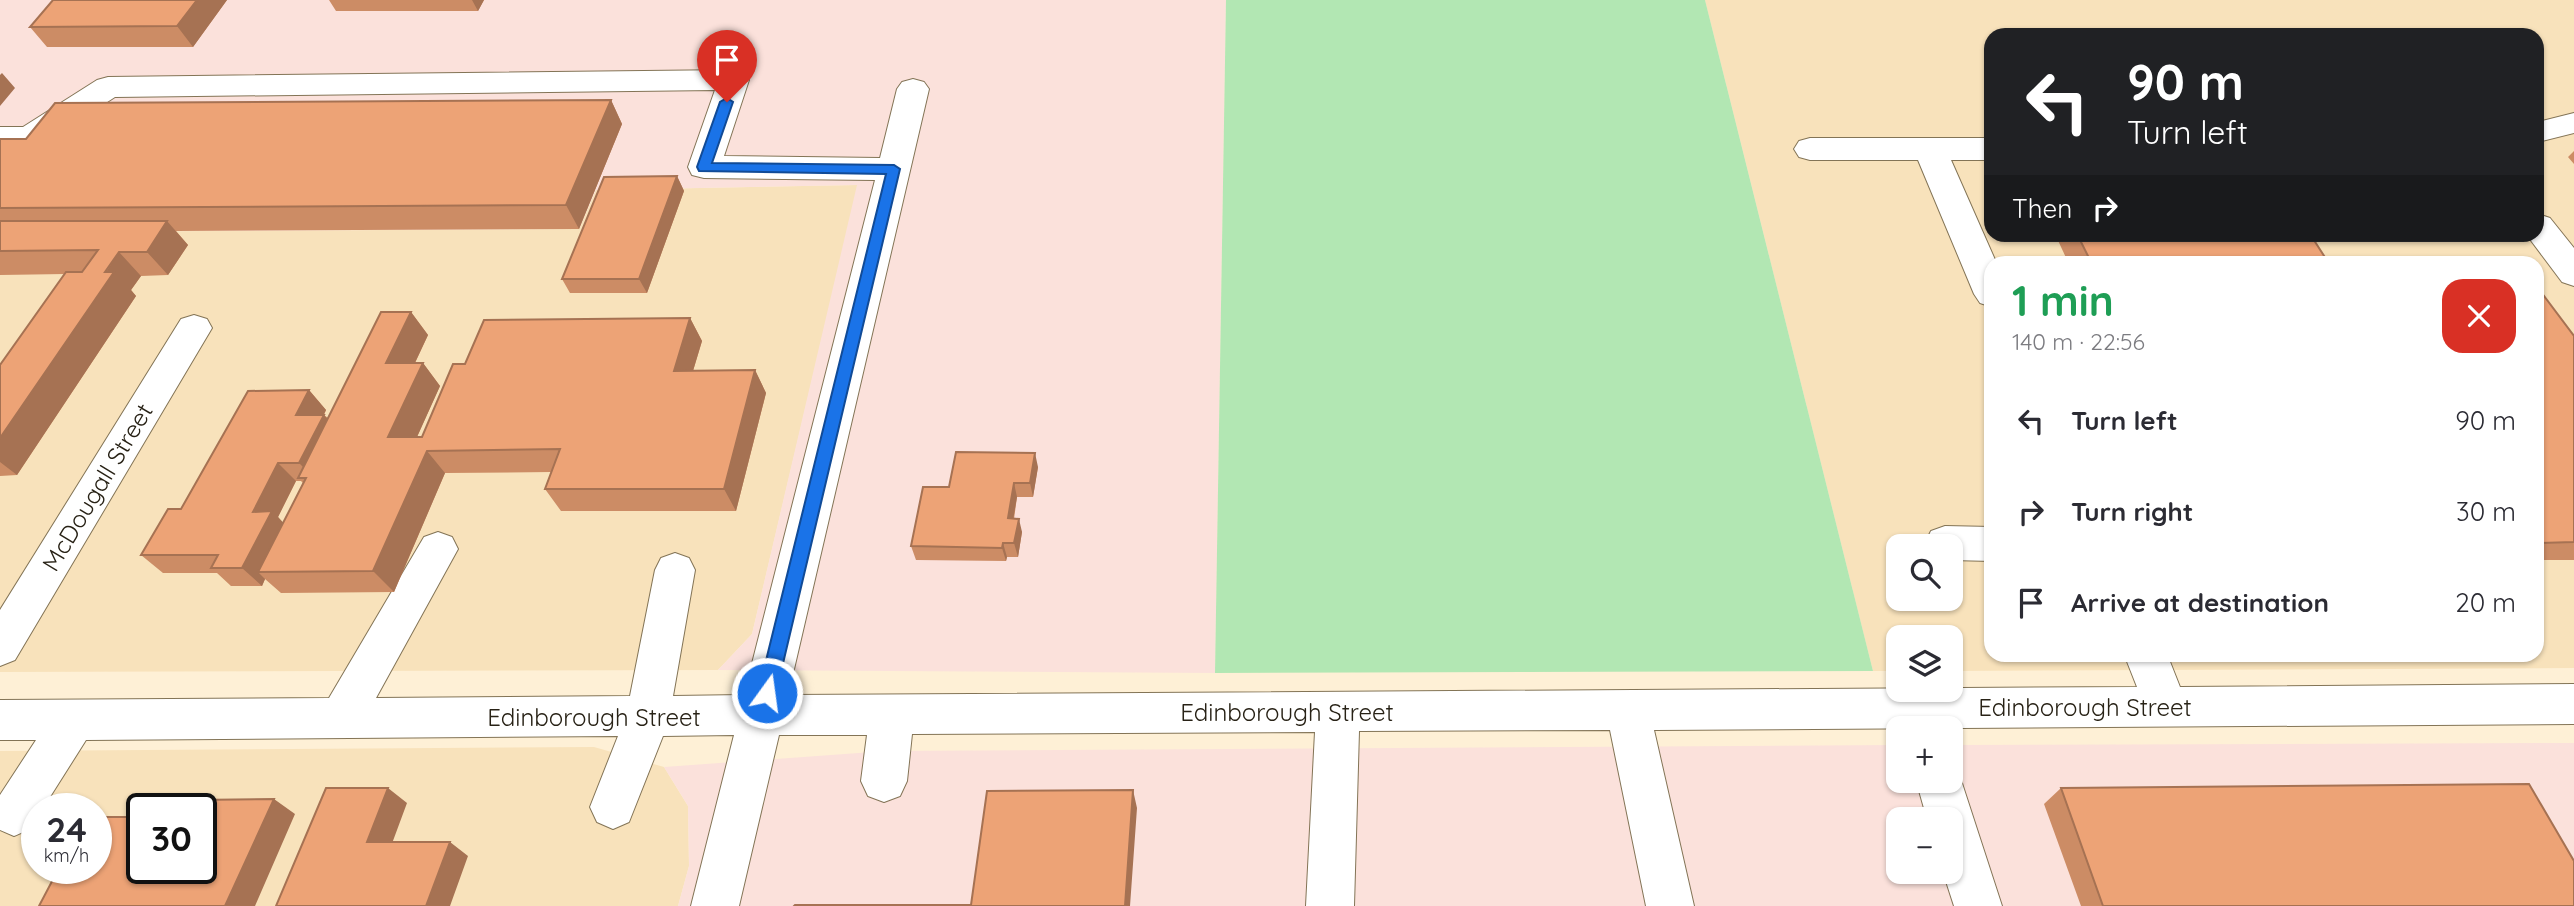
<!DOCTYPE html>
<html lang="en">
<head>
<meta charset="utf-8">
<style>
	body { margin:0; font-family:Quicksand,sans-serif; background:#f2f2f3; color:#2b2b33; height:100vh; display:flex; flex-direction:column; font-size:26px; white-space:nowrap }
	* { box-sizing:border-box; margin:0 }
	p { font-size:23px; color:#7c7c81 }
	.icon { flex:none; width:38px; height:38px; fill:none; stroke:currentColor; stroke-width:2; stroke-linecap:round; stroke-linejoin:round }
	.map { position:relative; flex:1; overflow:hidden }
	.panel { position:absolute; left:1984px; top:256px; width:560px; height:406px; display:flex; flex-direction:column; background:#fff; border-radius:21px; box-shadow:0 2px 5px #0004 }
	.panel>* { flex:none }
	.hud { position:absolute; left:1984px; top:28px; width:560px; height:214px; border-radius:21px; box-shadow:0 2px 5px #0004; background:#202124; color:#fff; overflow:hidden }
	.buttons { position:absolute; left:1886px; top:534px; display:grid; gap:14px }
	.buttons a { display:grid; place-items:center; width:77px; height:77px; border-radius:14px; background:#fff; box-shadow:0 2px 5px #0004; font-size:35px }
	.speed { position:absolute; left:21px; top:793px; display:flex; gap:14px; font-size:35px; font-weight:700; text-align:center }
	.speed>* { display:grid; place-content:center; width:91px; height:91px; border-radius:50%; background:#fff; box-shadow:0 2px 5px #0004; line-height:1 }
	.speed small { font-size:18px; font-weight:400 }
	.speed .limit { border:4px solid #111; border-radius:10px; background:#fff; color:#111 }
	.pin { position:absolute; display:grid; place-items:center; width:60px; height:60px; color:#fff; margin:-72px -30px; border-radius:50% 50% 50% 0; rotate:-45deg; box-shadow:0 0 7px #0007 }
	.pin .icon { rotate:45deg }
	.me { position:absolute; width:77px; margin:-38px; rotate:14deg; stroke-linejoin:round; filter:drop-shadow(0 0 5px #0008) }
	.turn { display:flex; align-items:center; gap:24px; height:147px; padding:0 28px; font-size:32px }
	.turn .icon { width:91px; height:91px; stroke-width:2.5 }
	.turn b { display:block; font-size:49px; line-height:60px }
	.then { display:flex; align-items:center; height:66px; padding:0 28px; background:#0003; gap:14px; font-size:26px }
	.round { display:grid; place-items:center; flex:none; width:74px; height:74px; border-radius:21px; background:#f2f2f3 }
	.head { display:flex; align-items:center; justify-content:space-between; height:119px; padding:0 28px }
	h1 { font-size:42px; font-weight:700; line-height:52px; color:#1e9e55 }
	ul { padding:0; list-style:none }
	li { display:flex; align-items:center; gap:21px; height:91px; padding:0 28px }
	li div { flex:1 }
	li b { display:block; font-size:26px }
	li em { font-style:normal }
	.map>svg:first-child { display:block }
	.built { fill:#f8e2bb; fill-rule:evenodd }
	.industrial { fill:#fbe1db; fill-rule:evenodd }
	.green { fill:#b2e7b3 }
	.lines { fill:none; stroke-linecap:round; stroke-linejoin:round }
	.minor-casing { stroke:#837456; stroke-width:2 }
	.minor { fill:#fff; fill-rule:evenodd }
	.wall { fill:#cc8c65; fill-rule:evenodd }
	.shaded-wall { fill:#a67253 }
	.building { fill:#eda376; stroke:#a67253; stroke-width:2 }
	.route { fill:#1a73e8; stroke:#114b97; stroke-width:2 }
	.labels { text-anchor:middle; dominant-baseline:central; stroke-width:7; stroke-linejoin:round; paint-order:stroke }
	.street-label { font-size:24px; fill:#282216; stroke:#fff }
</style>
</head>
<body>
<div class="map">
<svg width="2574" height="906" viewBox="0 0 2574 906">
	<rect width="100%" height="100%" fill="#fef0d6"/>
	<path class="built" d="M1705 0H2574V668L1951 671V637H1899V671H1873ZM1992 35H2538V234H1992ZM1992 262H2538V654H1992ZM1899 546H1951V598H1899Z
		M858 185 752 634 718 670 0 672V232L596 190Z
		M594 747 664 767 688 806 689 866 678 906H0V751ZM37 808H96V868H37ZM142 808H201V868H142Z"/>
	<path class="industrial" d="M0 0H1226L1215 673 718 670 752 634 857 185 596 190 579 229 0 232Z
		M2574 743V906H678L689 866 688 806 664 767 886 751 1899 745V780H1951V745ZM1899 819H1951V872H1899Z"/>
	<path class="green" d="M1226 0H1705L1873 671 1215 673Z"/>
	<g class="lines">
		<defs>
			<path id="minor" d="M734 70 745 73 749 80 724 156 880 158 897 89 902 82 913 79 924 82 929 89 788 695 2137 687 2124 654H2167L2180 687 2574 684V724L1654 730 1694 906H1646L1610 730 1359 731 1354 906H1306L1315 732 912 734 907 781 900 796 884 802 868 796 861 781 867 735H779L739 906H691L734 735 663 736 629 822 613 829 597 822 590 807 618 736 86 740 43 808H37C37 826 29 830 14 836L0 830V795L36 740H0V700L329 698 424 537 438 532 452 537 458 549 376 698 630 696 655 570 661 558 675 553 689 558 695 570 673 696 744 695 875 180 704 178 692 175 688 167 715 90 115 97 41 145 0 149V127H23L97 80 108 77Z
				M2574 113V133L2538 142V122Z
				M1810 138H1992V160H1951L1996 262H1992V307L1980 303 1974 294 1918 160H1810L1799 157 1794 149 1799 141Z
				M2538 214 2550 218 2574 248V286L2562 282 2526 234H2538Z
				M194 315 207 319 212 328 15 660 0 666V610L181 319Z
				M1945 526 1992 527V561L1951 560V546H1926L1925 543 1931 531Z
				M1951 764 1961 780 2002 906H1954L1943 872H1951V819H1927L1916 780H1951Z"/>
		</defs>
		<use href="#minor" class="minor-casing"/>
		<use href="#minor" class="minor"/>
	</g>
	<path class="wall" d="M53 0H227L193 47H47L30 27Z
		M329 0H484L478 11H336Z
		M611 100 622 124 579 229 176 231 188 245 168 275 141 276 131 290 136 296 17 475 0 476V365L65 274 0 275V139H26Z
		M2574 151V164L2568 157Z
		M677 176 684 191 647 293H570L562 279Z
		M2055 234H2310L2328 262H2068Z
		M2538 292 2574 336V560H2538Z
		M411 312 428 335 415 363H423L440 386 417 437H422L465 364 690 318 702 341 693 371 755 370 766 393 736 511H561L545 489 551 472 445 473 394 592 281 593 265 579 262 586H231L217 573H163L141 555 181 509 309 390 326 410 324 415 328 418ZM296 481H301L303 483 283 523 278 517Z
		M1038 467 1033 497H1017L1014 519 1022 532 1018 557H1007L1006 561 916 560 911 546 949 487Z
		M2061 788 2574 906H2081L2044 804Z"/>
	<path class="shaded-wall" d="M197 0H227L193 47 177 26Z
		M472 0H484L478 11Z
		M2 73 15 88 0 106V75Z
		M611 100 622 124 579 229 566 205Z
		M677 176 684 191 647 293 639 279Z
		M167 221 188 245 168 275 147 252Z
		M119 252 141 276 131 290 136 296 17 475 0 462V438Z
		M411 312 428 335 404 386 386 363Z
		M690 318 702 341 686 394 674 371Z
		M423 363 440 386 407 459 388 437Z
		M755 370 766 393 736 511 724 489Z
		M309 390 326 410 314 434 296 415Z
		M324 415 341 434 317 481 299 463Z
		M427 451 445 473 394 592 373 571Z
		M1035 453 1038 467 1033 497 1030 483Z
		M278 463 296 481 278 517 290 530 258 572 265 579 262 586 242 568 253 512Z
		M1014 483 1017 497 1011 532 1008 518Z
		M1019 519 1022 532 1018 557 1014 543Z
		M1003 543 1007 557 1006 561 1002 548Z
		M388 788 407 803 387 857 367 842Z
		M1133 790 1137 808 1130 906H1125Z
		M274 799 295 814 255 906H225Z
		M450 842 468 856 450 906H426Z"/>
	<path class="building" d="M53 0H197L177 26 30 27Z
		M611 100 566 205 0 208V139H26L55 103Z
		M677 176 639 279H562L604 177Z
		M0 221H167L147 252H119L105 272H114L0 438V365L66 272H82L98 250 0 251Z
		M2077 234H2310L2328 262H2091Z
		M2538 292H2541L2574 336V542L2538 543Z
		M381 312H411L386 363H423L388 437H422L453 364H465L484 320 690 318 674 371 755 370 724 489H545L560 449 427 451 373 571 258 572 306 478H298Z
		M309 390 296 415H324L299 463H278L253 512 272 511 242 568H211L218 555H141L168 509H181L248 391Z
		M956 452 1035 453 1030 483H1014L1008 518 1019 519 1014 543H1003L1002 548 911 546 923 487H949Z
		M2529 784 2574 861V906H2103L2061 788Z
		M326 788H388L367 842H450L426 906H276Z
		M1133 790 1125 906H794L795 905H971L987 791Z
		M274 799 225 906H39L59 868H96V817H142V868H201V808H191L195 800Z"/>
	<path class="route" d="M727 98 733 102 712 163 894 165 900 169 776 693 773 699 767 701 760 699 758 693 886 174 699 171 697 167 720 102Z"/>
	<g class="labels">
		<g class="street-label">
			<text transform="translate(97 487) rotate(-59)">McDougall Street</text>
			<text x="2085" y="707">Edinborough Street</text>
			<text x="1287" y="712">Edinborough Street</text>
			<text x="594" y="717">Edinborough Street</text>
		</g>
	</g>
</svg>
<div class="buttons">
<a><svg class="icon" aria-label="search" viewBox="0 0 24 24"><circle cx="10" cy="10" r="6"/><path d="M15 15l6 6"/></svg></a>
<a><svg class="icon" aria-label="layers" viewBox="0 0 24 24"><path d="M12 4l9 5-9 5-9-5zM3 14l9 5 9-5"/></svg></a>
<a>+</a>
<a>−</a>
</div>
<div class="speed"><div>24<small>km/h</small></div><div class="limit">30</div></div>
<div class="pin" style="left:727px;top:102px;background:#d93025"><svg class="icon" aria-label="arrive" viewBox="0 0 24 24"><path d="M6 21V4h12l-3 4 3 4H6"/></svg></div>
<svg class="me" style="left:767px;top:693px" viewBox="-20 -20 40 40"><circle r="17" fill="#1a73e8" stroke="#fff" stroke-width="3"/><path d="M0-11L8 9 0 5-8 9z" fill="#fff"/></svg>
<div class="hud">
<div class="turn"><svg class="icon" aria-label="left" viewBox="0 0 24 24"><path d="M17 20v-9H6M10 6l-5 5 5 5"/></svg><div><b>90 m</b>Turn left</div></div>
<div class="then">Then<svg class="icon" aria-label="right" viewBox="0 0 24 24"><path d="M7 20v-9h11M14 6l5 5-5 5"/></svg></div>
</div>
<section class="panel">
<div class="head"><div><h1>1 min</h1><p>140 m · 22:56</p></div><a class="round" style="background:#d93025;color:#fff"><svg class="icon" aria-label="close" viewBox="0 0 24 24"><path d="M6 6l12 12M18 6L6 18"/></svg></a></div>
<ul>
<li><svg class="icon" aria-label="left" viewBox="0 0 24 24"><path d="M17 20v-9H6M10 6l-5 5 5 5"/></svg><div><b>Turn left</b></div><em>90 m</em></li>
<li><svg class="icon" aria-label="right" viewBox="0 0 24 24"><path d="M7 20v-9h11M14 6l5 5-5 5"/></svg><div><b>Turn right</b></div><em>30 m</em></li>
<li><svg class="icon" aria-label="arrive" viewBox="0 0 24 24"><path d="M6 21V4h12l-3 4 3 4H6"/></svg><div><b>Arrive at destination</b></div><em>20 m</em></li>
</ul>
</section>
</div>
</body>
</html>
